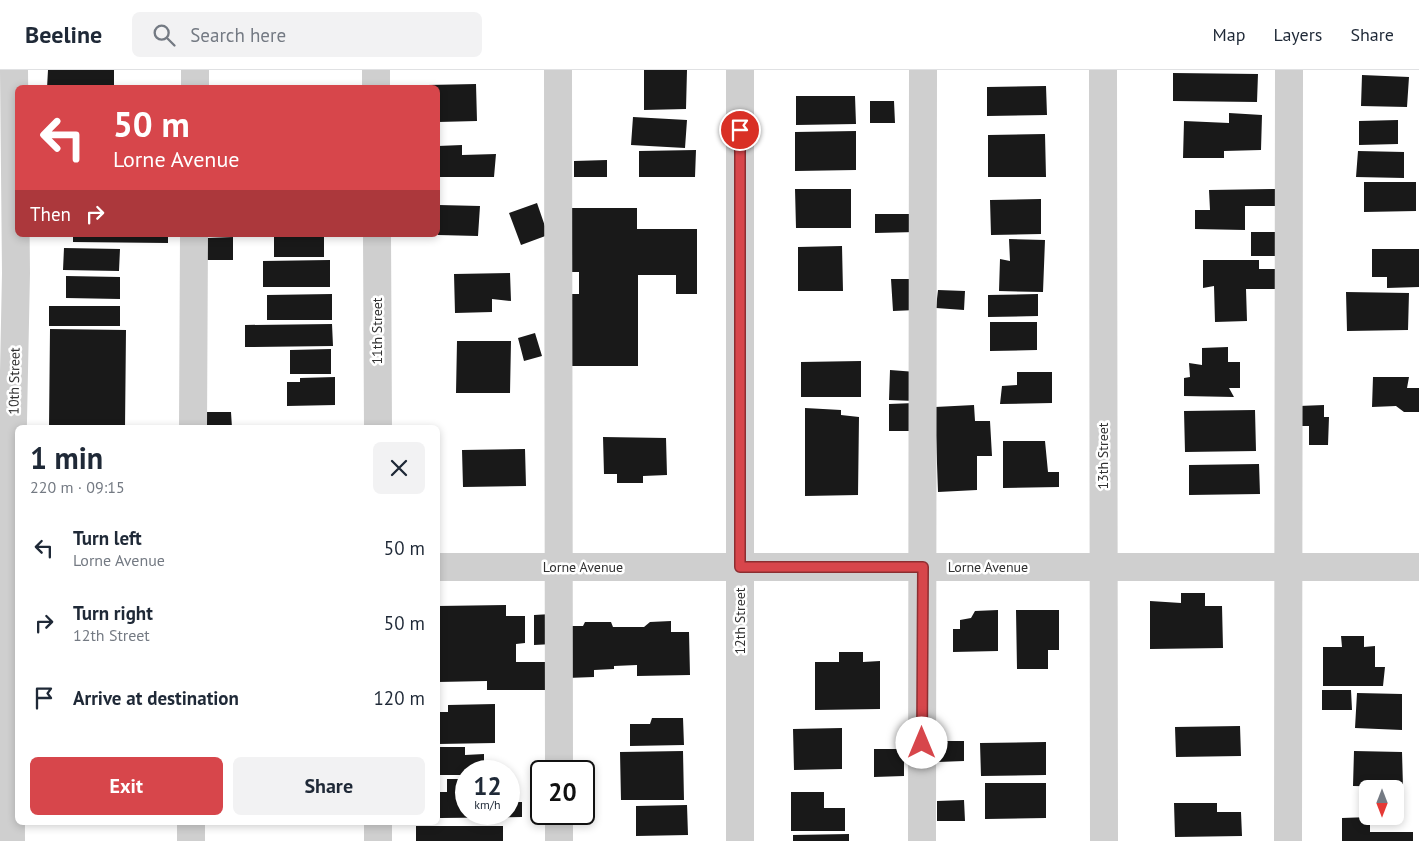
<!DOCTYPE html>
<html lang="en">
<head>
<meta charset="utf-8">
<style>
	body { margin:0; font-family:"PT Sans",sans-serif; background:#f2f2f3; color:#1f2937; height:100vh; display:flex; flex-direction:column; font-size:19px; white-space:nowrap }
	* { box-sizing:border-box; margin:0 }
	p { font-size:16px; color:#747a83 }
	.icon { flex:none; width:28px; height:28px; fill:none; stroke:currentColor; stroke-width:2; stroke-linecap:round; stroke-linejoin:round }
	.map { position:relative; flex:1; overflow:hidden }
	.drawer { position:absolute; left:15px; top:355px; width:425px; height:400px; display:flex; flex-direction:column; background:#fff; border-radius:8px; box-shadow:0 2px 8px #0003 }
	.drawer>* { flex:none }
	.guide { position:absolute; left:15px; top:15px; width:425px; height:152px; border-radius:8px; box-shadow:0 2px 8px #0003; background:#d7464b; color:#fff; overflow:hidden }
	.needle { width:32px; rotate:180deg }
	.controls { position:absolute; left:1359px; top:710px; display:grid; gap:10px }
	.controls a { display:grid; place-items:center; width:45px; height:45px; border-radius:8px; background:#fff; box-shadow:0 2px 8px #0003; font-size:25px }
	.speed { position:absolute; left:455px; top:690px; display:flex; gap:10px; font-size:25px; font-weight:700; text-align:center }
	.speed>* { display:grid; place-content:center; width:65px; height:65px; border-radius:50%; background:#fff; box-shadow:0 2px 8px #0003; line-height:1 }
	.speed small { font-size:12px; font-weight:400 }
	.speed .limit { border:2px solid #111; border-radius:8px; background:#fff; color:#111 }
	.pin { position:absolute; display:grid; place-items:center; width:42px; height:42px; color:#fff; margin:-21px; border:2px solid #fff; border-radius:50%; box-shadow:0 1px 5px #0007 }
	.me { position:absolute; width:55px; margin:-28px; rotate:0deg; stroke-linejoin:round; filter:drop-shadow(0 0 4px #0008) }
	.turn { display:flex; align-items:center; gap:18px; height:105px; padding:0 15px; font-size:22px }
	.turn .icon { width:65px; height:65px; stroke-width:2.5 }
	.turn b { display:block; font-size:35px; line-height:42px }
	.then { display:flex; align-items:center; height:48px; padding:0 15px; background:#0003; gap:10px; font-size:19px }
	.round { display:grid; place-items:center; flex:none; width:52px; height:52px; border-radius:8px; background:#f2f2f3 }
	.summary { display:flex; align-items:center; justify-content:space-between; height:85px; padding:0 15px }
	h1 { font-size:30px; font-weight:600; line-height:38px }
	.primary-button { display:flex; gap:10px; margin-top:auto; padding:10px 15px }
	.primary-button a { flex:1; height:58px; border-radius:8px; background:#d7464b; color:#fff; font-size:20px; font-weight:600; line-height:58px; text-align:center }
	.primary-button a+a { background:#f2f2f3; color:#1f2937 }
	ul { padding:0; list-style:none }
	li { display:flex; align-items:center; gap:15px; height:75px; padding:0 15px }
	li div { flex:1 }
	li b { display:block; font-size:19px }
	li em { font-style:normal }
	header { display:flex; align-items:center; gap:30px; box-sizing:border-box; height:70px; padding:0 25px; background:#fff; border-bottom:1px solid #e0e1e3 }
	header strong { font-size:24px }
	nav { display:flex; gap:28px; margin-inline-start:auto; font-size:18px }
	.search { width:350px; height:45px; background:#f2f2f3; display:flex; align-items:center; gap:12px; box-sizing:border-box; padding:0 18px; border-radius:8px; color:#747a83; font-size:19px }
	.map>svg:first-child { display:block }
	.building { fill:#191919 }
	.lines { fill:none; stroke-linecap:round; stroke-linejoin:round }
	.minor { stroke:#cfcfcf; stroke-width:28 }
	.route-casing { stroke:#8c2e31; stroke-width:12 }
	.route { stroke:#d7464b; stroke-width:9 }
	.labels { text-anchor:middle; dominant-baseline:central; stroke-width:5; stroke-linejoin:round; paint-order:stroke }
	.street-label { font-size:14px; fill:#323232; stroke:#fff }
</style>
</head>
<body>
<header>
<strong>Beeline</strong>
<div class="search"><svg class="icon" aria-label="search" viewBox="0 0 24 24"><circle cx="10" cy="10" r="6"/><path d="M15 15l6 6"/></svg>Search here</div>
<nav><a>Map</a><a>Layers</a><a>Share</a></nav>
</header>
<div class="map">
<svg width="1419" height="771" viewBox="0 0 1419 771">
	<rect width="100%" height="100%" fill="#fff"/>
	<path class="building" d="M48 0H114V18H47Z
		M644 0H687L686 39 644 40Z
		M1173 3 1258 4 1257 32 1173 31Z
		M1362 5 1409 7 1407 37 1361 36Z
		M476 14 477 51 438 52V18H428V15Z
		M1046 16 1047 45 987 46V17Z
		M796 26H855L856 54 796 55Z
		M870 31H894L895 53H870Z
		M1229 43 1262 45 1261 80 1224 81V88H1183L1184 51 1229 53Z
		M633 47 687 50 685 78 631 75Z
		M1398 50V74L1359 75V51Z
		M856 61V100L795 101V62Z
		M1045 64 1046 107H988V65Z
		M462 75V85L496 84 494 107H438V76Z
		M696 80 695 107H639V81Z
		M1358 81 1404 82V108L1356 107Z
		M607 90V107H574V91Z
		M1364 112H1416V141L1364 142Z
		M795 119H851V158H796Z
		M1276 119 1275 136H1245V160L1195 159V140H1210L1209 120Z
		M1041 129V164L991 165 990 130Z
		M537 133 548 165 521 175 509 143Z
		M439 135 480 136 478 166 438 165Z
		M566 138H637V159H697V224H676V205H638V296H567V224H579V202H566Z
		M875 144H916V162L875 163Z
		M1251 162H1275V186H1251Z
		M73 165H168V173L73 172Z
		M274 165H324V187H274Z
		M233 167V190H207V168Z
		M1009 169 1045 170 1043 222 999 221 1000 189 1010 191Z
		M842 176 843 221H798V177Z
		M64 178 120 179 119 201 63 200Z
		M1372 179H1419V217L1387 218V207H1372Z
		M330 190V217H263V191Z
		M1203 190H1259V199H1281V219H1246L1247 251 1215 252 1214 216 1203 218Z
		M510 203 511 231 492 229V242L455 243 454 204Z
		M66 206 120 207V229L66 228Z
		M891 209H913L916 240 893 241Z
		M938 220 965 221 964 240 936 238Z
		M1346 222 1409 223 1408 260 1347 261Z
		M332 224V250H267V225Z
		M1038 224V246L988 247V225Z
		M49 236H120V256H49Z
		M990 252H1037V280L990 281Z
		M332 254 333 276 245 277V255Z
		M50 259 126 260 125 358H49Z
		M535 263 542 286 524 291 518 268Z
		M457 271H511L510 323H456Z
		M1228 277V292H1240V318H1229L1234 327 1184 326V308L1190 307 1189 293 1202 295V278Z
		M331 279V304H290V280Z
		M861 291V327H801V292Z
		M890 300 916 302 915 331 889 330Z
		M1017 302H1052V333L1000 334 1002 316 1017 315Z
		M335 307V335L287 336V312H300V308Z
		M1373 307H1409L1407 318H1419V342H1404L1396 336 1372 337Z
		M915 333V361H889V334Z
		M974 335 975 351H990L992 386H977V420L938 422 935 337Z
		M1324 335V347H1329L1328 375H1309V356H1300L1299 336Z
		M805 338 841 340V345L859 347 858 425 805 426Z
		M1255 340 1256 381 1185 382 1184 341Z
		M205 342H231L232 358H205Z
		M603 367 666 368 667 405 643 406V413H617V404H604Z
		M1003 371H1045L1048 402H1059V417L1003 418Z
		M525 379 526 416 463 417 462 380Z
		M1259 394 1260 424 1189 425V395Z
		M1181 523H1205V536H1222L1223 578 1150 579V531L1181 533Z
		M506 535V546H525V573L516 574V592H546V620H487V611L438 612V536Z
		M998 540V581L953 582V559H960V550L971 548 975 541Z
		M1016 540H1059V580H1048V599H1017Z
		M552 544 553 574 534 575V545Z
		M671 551V562H689L690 605 637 606V595L614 596V599L594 600V607L567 608V556H583L585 552H611L613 557H644L650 552Z
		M1341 566H1364V577L1375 576V597H1385L1383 616H1323V577H1342Z
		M839 582H863V592L880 591V639L815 640V592H839Z
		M1322 620H1351L1352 640H1322Z
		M1357 623 1402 624V660L1355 658Z
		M495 634V673L438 674V642H448V635Z
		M652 648H683L684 675 630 676V654H650Z
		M1240 656 1241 686 1176 687 1175 657Z
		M842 658V699L794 700 793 659Z
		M938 671H964V691L938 692Z
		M1046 672V705L981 706 980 673Z
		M438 677H465V685L484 684V701H466V705H438Z
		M874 679H904V706L874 707Z
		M683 681 684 730H621L620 682Z
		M1354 681 1402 682 1403 717 1353 716Z
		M447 709H464V720H466V744H509V732H522V747L440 748V722H447Z
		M985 713H1046V748L985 749Z
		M791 722H824V738H845V761H791Z
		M964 730 965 751H937V731Z
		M1174 733H1217V742H1241L1242 766 1175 767Z
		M687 735 688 765 636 766V736Z
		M1370 747V762H1413V771H1342V748Z
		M416 756H503V771H416Z
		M849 764V771H793V765Z"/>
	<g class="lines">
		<path class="minor" d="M376 0V18
			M558 0 559 701
			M1103 0 1104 771
			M195 18V0
			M377 165 378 358
			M193 358 194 165
			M438 497H1419
			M559 744V771
			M191 752V771
			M378 752V771
			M11 771 10 497 16 203 14 0
			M740 771V0
			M922 771 923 0
			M1288 771 1289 0"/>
	</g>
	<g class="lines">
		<defs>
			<path id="route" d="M740 60V497H923L922 673"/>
		</defs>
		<use href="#route" class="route-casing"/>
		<use href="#route" class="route"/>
	</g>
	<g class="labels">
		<g class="street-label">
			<text transform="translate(377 261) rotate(-90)">11th Street</text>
			<text transform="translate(14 311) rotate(-89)">10th Street</text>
			<text transform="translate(1103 386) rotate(-90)">13th Street</text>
			<text x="583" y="497">Lorne Avenue</text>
			<text x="988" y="497">Lorne Avenue</text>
			<text transform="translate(740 551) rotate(-90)">12th Street</text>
		</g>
	</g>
</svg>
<div class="controls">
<a><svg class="needle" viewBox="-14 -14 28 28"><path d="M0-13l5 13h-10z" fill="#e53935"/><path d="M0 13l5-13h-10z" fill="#747a83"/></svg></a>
</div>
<div class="speed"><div>12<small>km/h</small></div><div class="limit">20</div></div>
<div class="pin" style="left:740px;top:60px;background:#d93025"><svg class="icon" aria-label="arrive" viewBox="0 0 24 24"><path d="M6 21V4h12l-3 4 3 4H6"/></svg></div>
<svg class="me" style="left:922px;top:673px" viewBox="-20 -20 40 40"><circle r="19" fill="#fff"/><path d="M0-13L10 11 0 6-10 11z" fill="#d7464b"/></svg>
<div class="guide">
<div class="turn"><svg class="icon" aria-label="left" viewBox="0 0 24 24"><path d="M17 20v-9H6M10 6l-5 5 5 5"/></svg><div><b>50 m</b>Lorne Avenue</div></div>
<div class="then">Then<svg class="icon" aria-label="right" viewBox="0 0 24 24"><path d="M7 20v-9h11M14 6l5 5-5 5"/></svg></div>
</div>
<section class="drawer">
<div class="summary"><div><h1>1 min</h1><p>220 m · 09:15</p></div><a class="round"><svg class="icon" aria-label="close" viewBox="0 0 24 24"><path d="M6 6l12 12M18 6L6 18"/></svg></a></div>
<ul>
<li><svg class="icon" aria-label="left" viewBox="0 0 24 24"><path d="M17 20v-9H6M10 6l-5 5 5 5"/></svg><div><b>Turn left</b><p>Lorne Avenue</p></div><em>50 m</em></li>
<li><svg class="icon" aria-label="right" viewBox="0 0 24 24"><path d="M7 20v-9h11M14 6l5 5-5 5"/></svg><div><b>Turn right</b><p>12th Street</p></div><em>50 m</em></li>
<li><svg class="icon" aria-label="arrive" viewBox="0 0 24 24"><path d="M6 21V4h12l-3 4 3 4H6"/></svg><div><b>Arrive at destination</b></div><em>120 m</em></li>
</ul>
<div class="primary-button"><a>Exit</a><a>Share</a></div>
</section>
</div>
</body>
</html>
